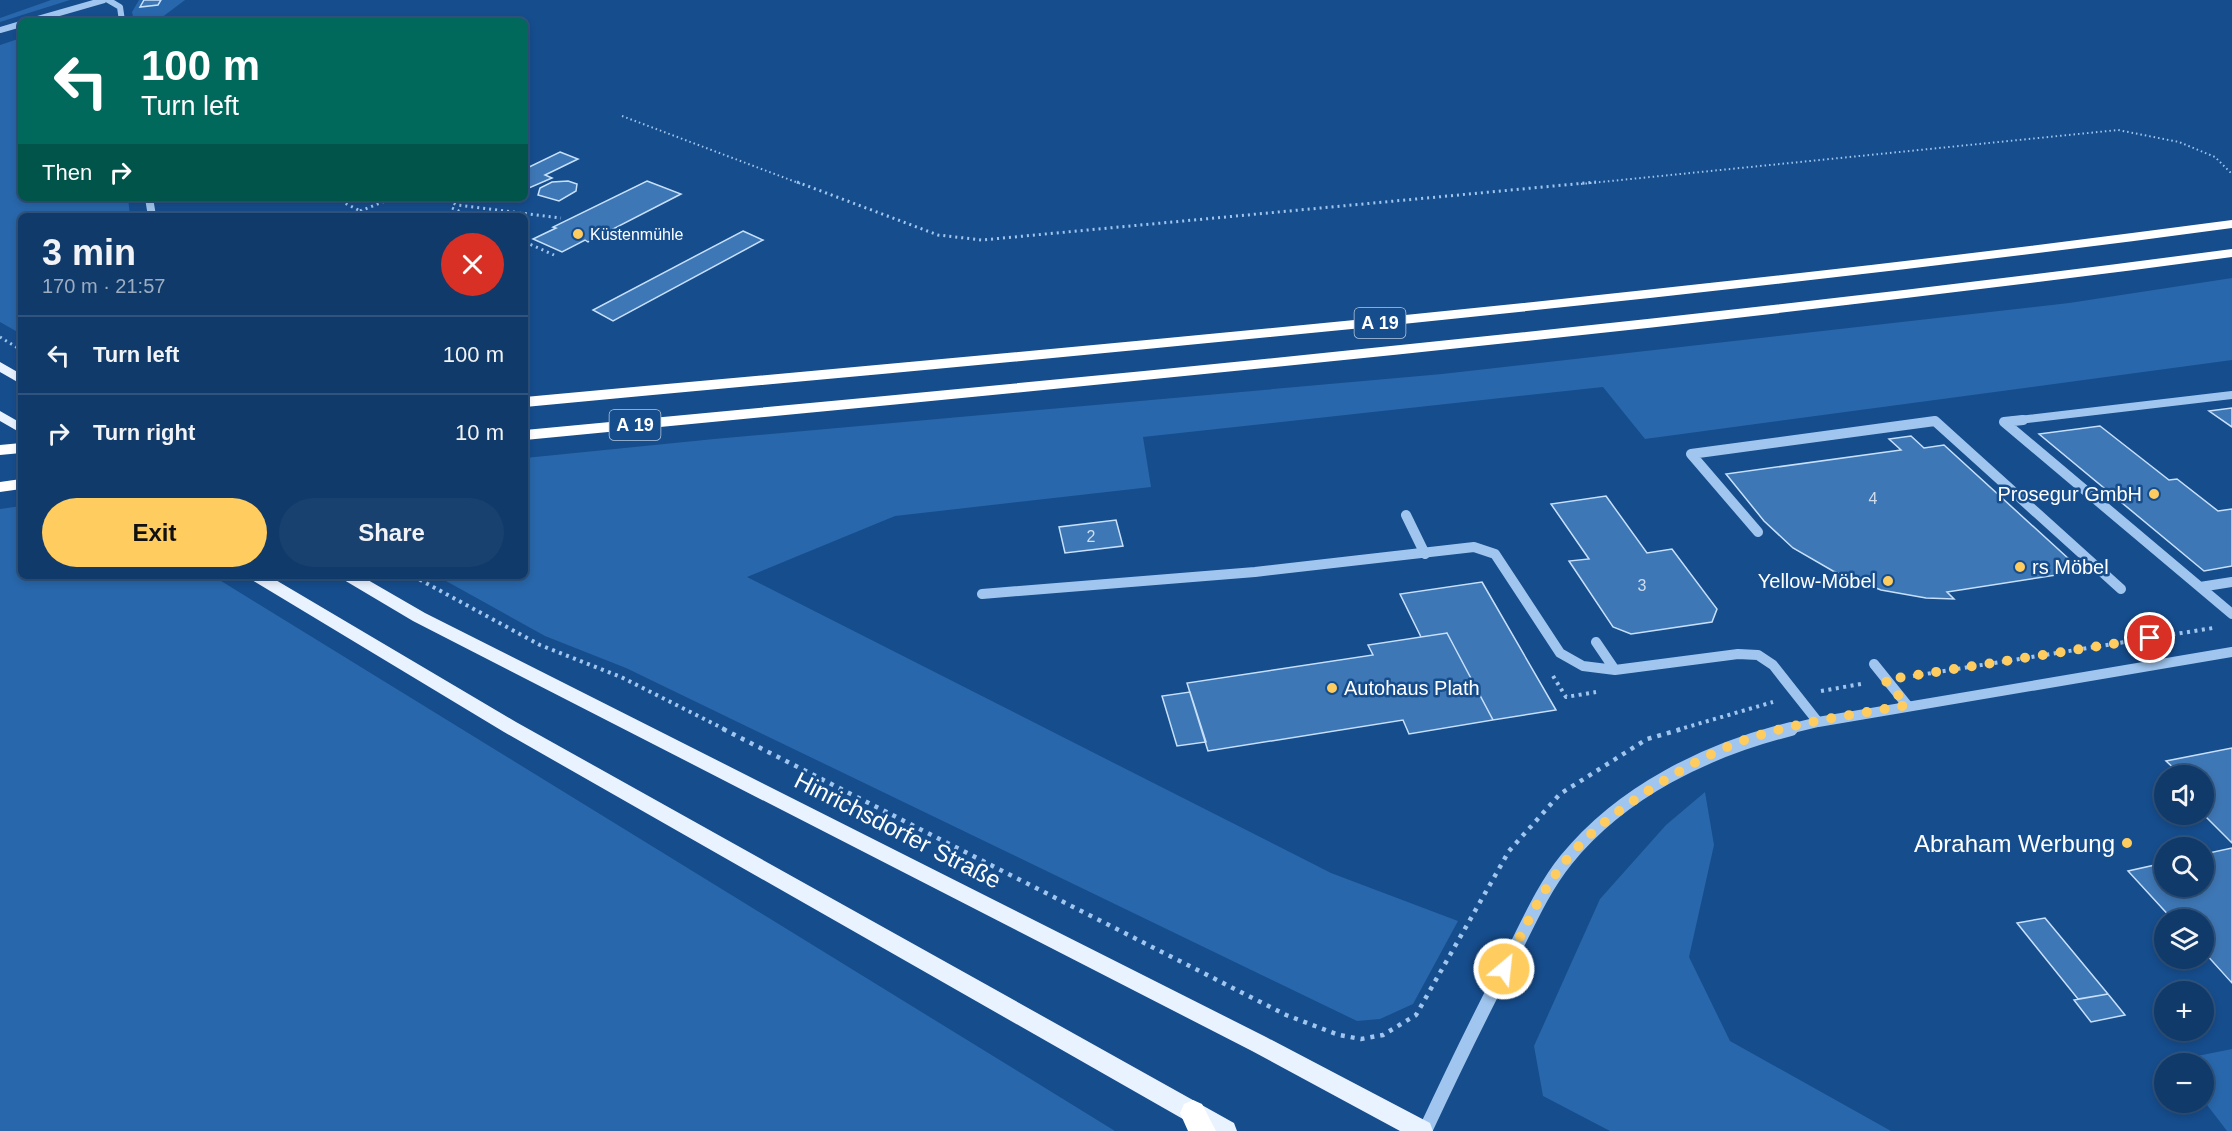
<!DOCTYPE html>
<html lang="en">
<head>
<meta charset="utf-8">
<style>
	body { margin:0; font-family:Arial,sans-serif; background:#194170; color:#f1f3f6; height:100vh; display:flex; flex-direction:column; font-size:22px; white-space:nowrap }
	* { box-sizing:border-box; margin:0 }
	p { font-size:20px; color:#9cadc1 }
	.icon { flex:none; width:33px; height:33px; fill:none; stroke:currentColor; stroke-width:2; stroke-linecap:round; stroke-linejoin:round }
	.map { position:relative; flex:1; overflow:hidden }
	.side { position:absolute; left:18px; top:213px; width:510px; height:366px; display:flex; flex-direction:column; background:#103a6a; border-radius:9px; box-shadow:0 3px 9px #0003,0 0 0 2px #30547e }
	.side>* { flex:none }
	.top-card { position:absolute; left:18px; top:18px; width:510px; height:183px; border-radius:9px; box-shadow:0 3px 9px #0003,0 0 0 2px #30547e; background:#00695c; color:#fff; overflow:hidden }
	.tools { position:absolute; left:2154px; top:765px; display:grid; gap:12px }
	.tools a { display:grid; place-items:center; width:60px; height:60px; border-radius:50%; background:#103a6a; box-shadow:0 3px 9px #0003,0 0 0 2px #30547e; font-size:30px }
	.pin { position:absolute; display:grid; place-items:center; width:51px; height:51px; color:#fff; margin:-26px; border:3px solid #fff; border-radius:50%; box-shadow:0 2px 6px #0007 }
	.me { position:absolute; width:66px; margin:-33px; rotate:28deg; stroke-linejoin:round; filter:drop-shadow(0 0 4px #0008) }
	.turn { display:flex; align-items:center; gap:21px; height:126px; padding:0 24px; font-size:27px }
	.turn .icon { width:78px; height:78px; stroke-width:2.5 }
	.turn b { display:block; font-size:42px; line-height:51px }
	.then { display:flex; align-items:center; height:57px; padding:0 24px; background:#0003; gap:12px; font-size:22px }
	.round { display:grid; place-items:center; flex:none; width:63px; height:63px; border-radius:32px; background:#194170 }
	.summary { display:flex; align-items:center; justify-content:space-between; height:102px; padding:0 24px }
	h1 { font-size:36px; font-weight:600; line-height:45px }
	.primary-button { display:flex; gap:12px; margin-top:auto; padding:12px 24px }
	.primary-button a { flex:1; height:69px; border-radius:36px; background:#ffcc5f; color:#111; font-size:24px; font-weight:600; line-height:69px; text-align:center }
	.primary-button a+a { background:#194170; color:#f1f3f6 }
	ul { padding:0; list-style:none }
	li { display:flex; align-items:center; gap:18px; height:78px; padding:0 24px; border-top:2px solid #30547e }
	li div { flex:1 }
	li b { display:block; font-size:22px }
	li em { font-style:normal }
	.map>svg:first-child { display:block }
	.green { fill:#2867ab }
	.building { fill:#3e77b5; stroke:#c7e0fb; stroke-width:1.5 }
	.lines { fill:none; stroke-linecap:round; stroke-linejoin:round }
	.path-far3 { stroke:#a0c6ef; stroke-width:2; stroke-dasharray:1.5 3; stroke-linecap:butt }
	.path-far2 { stroke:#a0c6ef; stroke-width:3; stroke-dasharray:2 4; stroke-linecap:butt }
	.path-far1 { stroke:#a0c6ef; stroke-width:4; stroke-dasharray:3 4.5; stroke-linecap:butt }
	.path { stroke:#a0c6ef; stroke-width:4.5; stroke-dasharray:4 6; stroke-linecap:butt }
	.minor-far3 { stroke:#a0c6ef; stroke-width:6 }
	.minor-far2 { stroke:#a0c6ef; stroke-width:8 }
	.minor-far1 { stroke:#a0c6ef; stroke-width:10 }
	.minor { stroke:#a0c6ef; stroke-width:14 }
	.major { fill:#e9f2ff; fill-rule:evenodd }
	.highway { fill:#fff; fill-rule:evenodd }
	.route { stroke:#ffcc5f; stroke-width:10; stroke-dasharray:0 18 }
	.poi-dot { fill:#ffcc5f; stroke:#164d8d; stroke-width:2 }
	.labels { text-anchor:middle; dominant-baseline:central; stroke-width:5; stroke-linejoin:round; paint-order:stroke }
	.far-poi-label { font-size:16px; fill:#fff; stroke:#164d8d; text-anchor:start }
	.number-label { font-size:16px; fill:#cfddec }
	.shield { fill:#164d8d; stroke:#b9cadd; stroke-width:1.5 }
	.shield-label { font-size:18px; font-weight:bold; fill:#fff }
	.poi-label { font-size:20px; fill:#fff; stroke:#164d8d; text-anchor:end }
	.near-street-label { font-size:24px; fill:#fff; stroke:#164d8d }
	.near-poi-label { font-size:24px; fill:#fff; stroke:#164d8d; text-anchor:end }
</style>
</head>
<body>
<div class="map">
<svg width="2232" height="1131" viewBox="0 0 2232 1131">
	<rect width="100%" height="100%" fill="#164d8d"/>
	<path class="green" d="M51 0H70L0 22V18Z
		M139 0H185L157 21H134L132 12Z
		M21 38V198H128L130 216H21V334L0 322V45Z
		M2232 278V360L1645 439 1603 387 1143 437 1151 487 895 516 747 577 1331 873 1458 921 1413 1004 1380 1019 1357 1021 626 668 545 636 437 576H525V458L714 439 1442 374 2069 303Z
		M21 506V576H213L1115 1131H0V509Z
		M1705 792 1714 845 1689 957 1730 1041 1891 1131H1610L1543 1096 1534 1046 1600 899 1666 825Z
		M2232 1049V1131H2227L2204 1101V1064L2174 1063 2172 1061Z"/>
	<path class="building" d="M144 0H161L158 5 140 7Z
		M560 152 578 159 545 175 552 178 529 188 525 186V169Z
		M568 181 577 184 576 191 559 201 538 195 540 188 552 182Z
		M647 181 681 194 588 242 585 240 562 252 533 239 556 228 553 227Z
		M743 231 763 240 613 321 593 310Z
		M2232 408V427L2209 411Z
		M2100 426 2169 480 2177 479 2218 511 2232 509V566L2204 571 2039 434Z
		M1911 436 1924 448 1944 445 2082 571 1947 592 1954 599 1926 598 1881 590 1833 571 1793 548 1764 521 1726 474 1901 450 1889 439Z
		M1606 496 1647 553 1672 549 1717 609 1712 622 1631 634 1613 627 1569 561 1589 559 1551 504Z
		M1116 520 1123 546 1065 553 1059 527Z
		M1482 582 1556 710 1493 720 1447 633 1421 637 1400 594Z
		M1447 633 1493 720 1409 734 1403 720 1208 751 1187 683 1373 655 1368 645Z
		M1190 692 1206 742 1177 746 1162 696Z
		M2232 748V843L2203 814 2204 776H2167L2179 773 2166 761Z
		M2232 848V983L2204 952V920H2173L2128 871 2164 863V886H2204V854Z
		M2045 918 2108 994 2078 999 2017 923Z
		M2108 994 2125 1015 2091 1022 2074 1000Z"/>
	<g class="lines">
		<path class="path-far3" d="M622 116 801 184
			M1581 184 2118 130 2179 142 2215 157 2232 174"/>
		<path class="path-far2" d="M797 182 938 235 982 240 1596 182
			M335 198 368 215H435
			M443 198 457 205 561 218
			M452 208 470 216
			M360 211 393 198
			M525 242 554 255
			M0 337 21 350"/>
		<path class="path-far1" d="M413 576 540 645 621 677 726 730
			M1553 676 1566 697 1596 692
			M1913 676 2213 628
			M1821 691 1861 684
			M1677 730 1773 702"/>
		<path class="path" d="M723 729 1286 1015 1339 1035 1361 1039 1383 1035 1416 1015 1509 851 1560 794 1647 739 1682 729"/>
		<path class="minor-far3" d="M108 0 120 7 122 21
			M31 21 104 0
			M0 30 21 24"/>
		<path class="minor-far2" d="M149 198 152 216
			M2010 421 2232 395"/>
		<path class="minor-far1" d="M2023 420 2004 422 2232 614
			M1406 515 1425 554
			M1758 532 1691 454 1935 421 2121 589
			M2200 587 2232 582
			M982 594 1255 572 1474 547 1495 554 1560 653 1583 666 1615 670 1738 654 1758 655 1773 665 1818 722
			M1596 642 1615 670
			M1874 664 1907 705
			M1785 730 1818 722 2232 652"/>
		<path class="minor" d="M1425 1131C1454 1069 1484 1007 1516 947 1531 917 1545 886 1566 860 1622 791 1707 750 1791 729"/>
		<path class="major" d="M0 362 21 374V384L0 372Z
			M0 411 21 423V433L0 421Z
			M249 576H269L516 722 1234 1123 1237 1131H1204L504 732 252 580Z
			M341 576H361L425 613 1266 1037 1430 1123 1433 1131H1400L1252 1051 413 621 344 580Z"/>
		<path class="highway" d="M2232 220V228C1665 304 1095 354 525 407V397C1095 345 1665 296 2232 220Z
			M2232 249V257C1664 333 1095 385 525 440V430C1095 376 1664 324 2232 249Z
			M21 443V453L0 455V445Z
			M21 479V489L0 492V482Z
			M1193 1100 1202 1104 1216 1131H1188L1180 1113 1184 1104Z"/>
	</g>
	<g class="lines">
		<path class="route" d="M1504 969C1523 932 1541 890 1568 858 1587 835 1609 818 1633 801 1659 783 1687 766 1716 752 1774 724 1844 717 1907 705L1885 680 2150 638"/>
	</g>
	<g class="poi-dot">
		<circle cx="578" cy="234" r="6"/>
		<circle cx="2154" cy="494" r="6"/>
		<circle cx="2020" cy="567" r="6"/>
		<circle cx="1888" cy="581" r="6"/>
		<circle cx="1332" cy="688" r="6"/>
		<circle cx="2127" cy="843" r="6"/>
	</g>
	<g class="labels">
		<g class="far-poi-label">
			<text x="590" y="234">Küstenmühle</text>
		</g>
		<g class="number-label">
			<text x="1873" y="498">4</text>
			<text x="1091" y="536">2</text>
			<text x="1642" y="585">3</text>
		</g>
		<g class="shield">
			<rect x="1354.5" y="308" width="51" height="30" rx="4.5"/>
			<rect x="609.5" y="410" width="51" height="30" rx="4.5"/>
		</g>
		<g class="shield-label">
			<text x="1380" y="323">A 19</text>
			<text x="635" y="425">A 19</text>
		</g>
		<g class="poi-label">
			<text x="2142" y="494">Prosegur GmbH</text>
			<text x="2032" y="567" text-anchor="start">rs Möbel</text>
			<text x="1876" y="581">Yellow-Möbel</text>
			<text x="1344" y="688" text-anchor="start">Autohaus Plath</text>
		</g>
		<g class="near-street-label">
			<text transform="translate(898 830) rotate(27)">Hinrichsdorfer Straße</text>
		</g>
		<g class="near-poi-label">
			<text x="2115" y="843">Abraham Werbung</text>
		</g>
	</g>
</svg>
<div class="tools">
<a><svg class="icon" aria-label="sound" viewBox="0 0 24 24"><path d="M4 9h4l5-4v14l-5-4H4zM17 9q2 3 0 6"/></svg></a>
<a><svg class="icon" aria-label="search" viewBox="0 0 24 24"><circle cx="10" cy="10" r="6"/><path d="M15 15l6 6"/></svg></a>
<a><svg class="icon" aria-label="layers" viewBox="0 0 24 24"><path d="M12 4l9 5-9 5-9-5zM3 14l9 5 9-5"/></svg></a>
<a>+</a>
<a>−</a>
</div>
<div class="pin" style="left:2150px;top:638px;background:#d93025"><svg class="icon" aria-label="arrive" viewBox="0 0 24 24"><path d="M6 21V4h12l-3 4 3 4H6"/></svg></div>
<svg class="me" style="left:1504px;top:969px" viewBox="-20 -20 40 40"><circle r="17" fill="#ffcc5f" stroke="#fff" stroke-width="3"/><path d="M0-11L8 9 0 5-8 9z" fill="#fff"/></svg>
<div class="top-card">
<div class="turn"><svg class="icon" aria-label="left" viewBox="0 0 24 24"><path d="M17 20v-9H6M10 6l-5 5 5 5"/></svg><div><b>100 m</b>Turn left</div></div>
<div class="then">Then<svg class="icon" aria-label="right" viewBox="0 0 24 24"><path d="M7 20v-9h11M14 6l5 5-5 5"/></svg></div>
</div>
<section class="side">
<div class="summary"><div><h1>3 min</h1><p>170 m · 21:57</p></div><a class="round" style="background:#d93025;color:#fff"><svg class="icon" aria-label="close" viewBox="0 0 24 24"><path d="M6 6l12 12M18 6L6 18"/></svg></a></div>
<ul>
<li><svg class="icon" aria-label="left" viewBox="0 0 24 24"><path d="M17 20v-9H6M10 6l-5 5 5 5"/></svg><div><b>Turn left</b></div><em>100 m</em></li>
<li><svg class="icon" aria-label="right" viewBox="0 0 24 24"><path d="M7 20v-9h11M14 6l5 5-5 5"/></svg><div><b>Turn right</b></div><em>10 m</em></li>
</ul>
<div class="primary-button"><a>Exit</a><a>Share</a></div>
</section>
</div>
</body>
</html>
